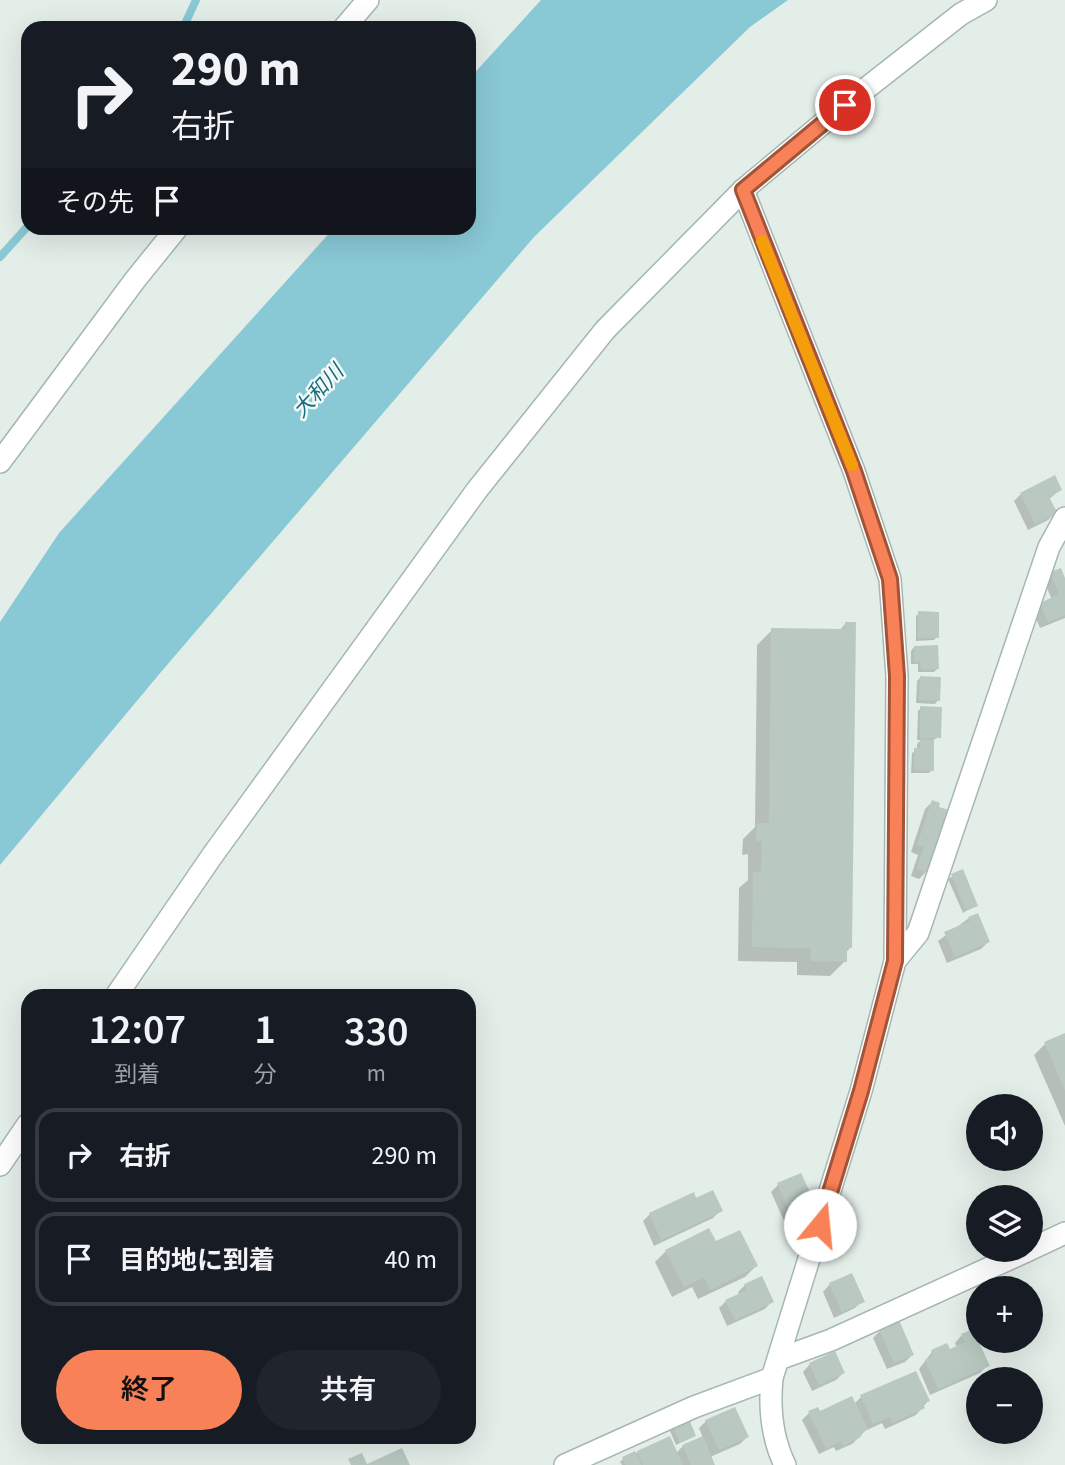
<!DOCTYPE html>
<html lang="ja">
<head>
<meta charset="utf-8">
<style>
	body { margin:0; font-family:"Source Sans 3","Noto Sans JP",sans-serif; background:#20242c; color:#f1f3f6; height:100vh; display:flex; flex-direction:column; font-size:26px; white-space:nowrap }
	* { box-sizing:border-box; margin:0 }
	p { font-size:23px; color:#9ea1a6 }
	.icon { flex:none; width:38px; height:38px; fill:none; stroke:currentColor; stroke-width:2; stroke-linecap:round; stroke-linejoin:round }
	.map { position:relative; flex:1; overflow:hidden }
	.drawer { position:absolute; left:21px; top:989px; width:455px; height:455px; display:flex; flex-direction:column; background:#171b24; border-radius:21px; box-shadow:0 7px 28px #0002 }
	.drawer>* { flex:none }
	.banner { position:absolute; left:21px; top:21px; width:455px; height:214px; border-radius:21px; box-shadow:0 7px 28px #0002; background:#171b24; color:#f1f3f6; overflow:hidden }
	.controls { position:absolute; left:966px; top:1094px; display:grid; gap:14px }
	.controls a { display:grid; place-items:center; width:77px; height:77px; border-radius:50%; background:#171b24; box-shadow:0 7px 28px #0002; font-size:35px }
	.pin { position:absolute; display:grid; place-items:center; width:60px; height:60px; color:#fff; margin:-30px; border:4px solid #fff; border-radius:50%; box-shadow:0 2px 7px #0007 }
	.me { position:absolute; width:77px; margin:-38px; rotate:17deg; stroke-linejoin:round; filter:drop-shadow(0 0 5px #0008) }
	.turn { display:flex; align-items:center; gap:24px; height:147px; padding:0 35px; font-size:32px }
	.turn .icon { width:91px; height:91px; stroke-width:2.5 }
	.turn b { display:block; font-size:49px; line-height:60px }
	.then { display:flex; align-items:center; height:66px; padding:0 35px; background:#0003; gap:14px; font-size:26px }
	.eta { display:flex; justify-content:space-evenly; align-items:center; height:119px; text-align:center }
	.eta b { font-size:42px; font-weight:600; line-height:49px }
	.primary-button { display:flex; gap:14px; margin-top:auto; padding:14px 35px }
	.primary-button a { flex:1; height:80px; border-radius:42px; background:#f88157; color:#111; font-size:28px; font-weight:600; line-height:80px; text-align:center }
	.primary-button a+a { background:#20242c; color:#f1f3f6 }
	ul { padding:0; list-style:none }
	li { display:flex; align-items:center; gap:21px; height:94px; margin:0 14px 10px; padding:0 21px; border:4px solid #363941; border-radius:21px }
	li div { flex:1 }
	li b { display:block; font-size:26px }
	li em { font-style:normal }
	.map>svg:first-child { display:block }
	.water { fill:#89c8d5 }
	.shadow { fill:#0003 }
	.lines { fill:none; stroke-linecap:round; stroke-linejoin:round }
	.stream { stroke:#89c8d5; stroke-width:8 }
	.building { fill:#b9c9c2 }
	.minor-casing { stroke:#a6b7b1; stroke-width:24 }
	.tertiary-casing { stroke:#a6b7b1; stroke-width:24 }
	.minor { stroke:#fff; stroke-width:21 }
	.tertiary { stroke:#fff; stroke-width:21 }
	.route-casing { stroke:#a15439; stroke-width:18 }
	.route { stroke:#f88157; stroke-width:12 }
	.slow { stroke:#f59e0b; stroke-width:12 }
	.labels { text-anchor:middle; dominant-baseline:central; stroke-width:5; stroke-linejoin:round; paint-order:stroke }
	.water-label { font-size:21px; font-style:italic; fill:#186d80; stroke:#f4faf7 }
</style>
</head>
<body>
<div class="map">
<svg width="1065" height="1465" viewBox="0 0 1065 1465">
	<rect width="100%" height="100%" fill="#e4eee9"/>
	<path class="water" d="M541 0H788L750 27 534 237 161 672 0 865V622L59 533 334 228H469V79Z"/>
	<path class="shadow" d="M1060 490 1049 499 1055 513 1048 520 1028 530 1014 501 1021 494Z
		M1051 574 1065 582V618L1040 628 1033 612 1041 605 1052 600 1044 581Z
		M919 613 937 637 934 640 916 641V616Z
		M846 623 850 948 845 953V961L830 976 797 975V962L738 961 739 888 748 880V854L742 855 743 839 755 827 757 645 772 630 839 631Z
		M914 647 937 669 934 672H918V664H911V651Z
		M920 678 938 700 935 704 916 703 917 681Z
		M921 708 939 737 933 740 932 770 929 773H911L912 753 917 750V744L921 740H917L918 711Z
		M932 802 927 871 919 879 911 876 918 855 911 852 925 809Z
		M962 871 976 905 963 913 948 879Z
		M969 918 988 942 981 949 947 963 938 941Z
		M1065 1035V1126L1034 1055 1045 1044Z
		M778 1185 808 1192 801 1199 805 1208 798 1215 784 1221 771 1192Z
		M696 1200 721 1210 713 1218 654 1246 643 1221 650 1214Z
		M715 1244 756 1266 745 1277 698 1299 692 1287 672 1297 655 1262 666 1251Z
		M830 1284 862 1301 855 1308 834 1318 823 1292Z
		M745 1285 772 1301 765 1309 727 1326 719 1308 726 1301 739 1295 738 1292Z
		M898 1323 912 1355 905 1362 887 1369 873 1338 880 1331Z
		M962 1335 988 1365 980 1373 930 1395 919 1369 932 1352 946 1345 949 1351 957 1348 955 1343Z
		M810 1364 843 1373 836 1380 812 1391 803 1372Z
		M861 1397 928 1401 916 1415 885 1429 882 1423 865 1431 852 1444 836 1451 834 1447 819 1454 802 1420 809 1413 819 1414 854 1404Z
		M706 1421 747 1437 740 1444 710 1457 713 1465H622L620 1462 623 1459 638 1452 676 1453 683 1446 703 1438 699 1428Z
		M673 1428 694 1436 676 1445 670 1431Z"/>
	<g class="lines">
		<path class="stream" d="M183 28 196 0
			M0 257 28 226"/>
	</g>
	<path class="building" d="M1055 475 1062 490 1049 497 1058 514 1035 524 1020 493Z
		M1061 568 1065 578V615L1048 622 1040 603 1059 594 1050 572Z
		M918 611 939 612V638H918Z
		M845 622H856L852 948H847V962L811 961V948L752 947 753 872H761L762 841H756L757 823H769L771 628 845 629Z
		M938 645 939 669 921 670 920 661 914 662V646Z
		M920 676 941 677 940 701 919 700Z
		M920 706 942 707 941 738H920Z
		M920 739 934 740V771L914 770V748H920Z
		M932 800 940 803 939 807 949 810 928 872 917 869 924 847 917 845Z
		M963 869 978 906 966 911 951 874Z
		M978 913 990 942 955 957 944 932 970 921 968 917Z
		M1065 1033V1091L1044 1042Z
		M801 1173 810 1192 802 1196 807 1208 791 1215 777 1183Z
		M713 1190 723 1211 661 1240 649 1213 694 1192 696 1198Z
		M709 1228 716 1241 740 1230 758 1266 710 1290 704 1277 684 1287 665 1250Z
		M852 1273 865 1302 842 1312 829 1283Z
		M762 1276 774 1302 735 1320 725 1300 747 1290 744 1284Z
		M899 1320 914 1355 894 1363 879 1329Z
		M973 1329 990 1366 938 1389 925 1360 933 1356 931 1350 947 1343 950 1349 965 1342 961 1334Z
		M835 1351 845 1373 819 1385 809 1363Z
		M916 1371 930 1401 923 1404 925 1408 893 1423 890 1417 873 1424 860 1395Z
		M852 1396 868 1429 860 1434 861 1437 843 1446 841 1441 826 1449 808 1411 818 1407 820 1411Z
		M735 1407 749 1437 719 1450 705 1420Z
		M689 1419 696 1436 680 1443 672 1426Z
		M670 1436 683 1465H643L637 1451Z
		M703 1436 715 1465H691L682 1445Z
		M402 1448 410 1465H351L348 1459 362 1453 367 1464Z
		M635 1451 642 1465H626L622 1457Z"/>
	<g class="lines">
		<defs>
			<path id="minor" d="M344 28 368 0
				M0 462 135 280 177 228
				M895 961 918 933 1049 547 1065 518
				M116 996 212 856 477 490 605 330 743 190 845 105 961 14 986 0
				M0 1165 28 1124
				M1031 1249 1065 1233
				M779 1359 831 1340 1029 1250
				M565 1465 694 1407 772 1378"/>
			<path id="tertiary" d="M743 190 854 471 890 579 897 676 895 961 861 1091 772 1378C769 1408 772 1438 785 1465"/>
		</defs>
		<use href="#minor" class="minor-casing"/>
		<use href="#tertiary" class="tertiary-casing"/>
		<use href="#minor" class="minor"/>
		<use href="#tertiary" class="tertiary"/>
	</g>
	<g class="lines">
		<defs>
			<path id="route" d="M820 1225 861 1091 895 961 897 676 890 579 854 471 743 190 845 105"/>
		</defs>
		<use href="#route" class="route-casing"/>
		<use href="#route" class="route"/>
		<path class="slow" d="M762 241 852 465"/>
	</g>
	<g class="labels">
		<g class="water-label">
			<text transform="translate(318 391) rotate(-47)">大和川</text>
		</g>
	</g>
</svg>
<div class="controls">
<a><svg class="icon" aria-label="sound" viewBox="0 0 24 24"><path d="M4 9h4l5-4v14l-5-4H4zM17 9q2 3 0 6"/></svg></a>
<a><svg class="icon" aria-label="layers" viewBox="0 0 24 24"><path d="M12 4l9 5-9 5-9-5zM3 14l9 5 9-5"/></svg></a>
<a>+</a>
<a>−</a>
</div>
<div class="pin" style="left:845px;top:105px;background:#d93025"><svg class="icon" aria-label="arrive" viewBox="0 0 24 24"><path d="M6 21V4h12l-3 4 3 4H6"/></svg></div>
<svg class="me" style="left:820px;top:1225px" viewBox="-20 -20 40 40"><circle r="19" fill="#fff"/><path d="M0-13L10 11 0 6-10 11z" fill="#f88157"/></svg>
<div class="banner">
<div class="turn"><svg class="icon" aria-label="right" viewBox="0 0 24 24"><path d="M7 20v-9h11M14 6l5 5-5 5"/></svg><div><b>290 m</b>右折</div></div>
<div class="then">その先<svg class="icon" aria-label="arrive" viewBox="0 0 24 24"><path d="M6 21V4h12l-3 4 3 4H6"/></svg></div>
</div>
<section class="drawer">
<div class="eta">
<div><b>12:07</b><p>到着</p></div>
<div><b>1</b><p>分</p></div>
<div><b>330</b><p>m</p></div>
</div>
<ul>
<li><svg class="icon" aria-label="right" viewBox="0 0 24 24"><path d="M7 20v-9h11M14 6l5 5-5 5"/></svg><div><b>右折</b></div><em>290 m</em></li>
<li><svg class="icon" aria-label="arrive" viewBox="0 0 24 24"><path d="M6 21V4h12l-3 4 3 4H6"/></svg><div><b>目的地に到着</b></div><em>40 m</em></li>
</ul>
<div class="primary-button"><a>終了</a><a>共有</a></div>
</section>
</div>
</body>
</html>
